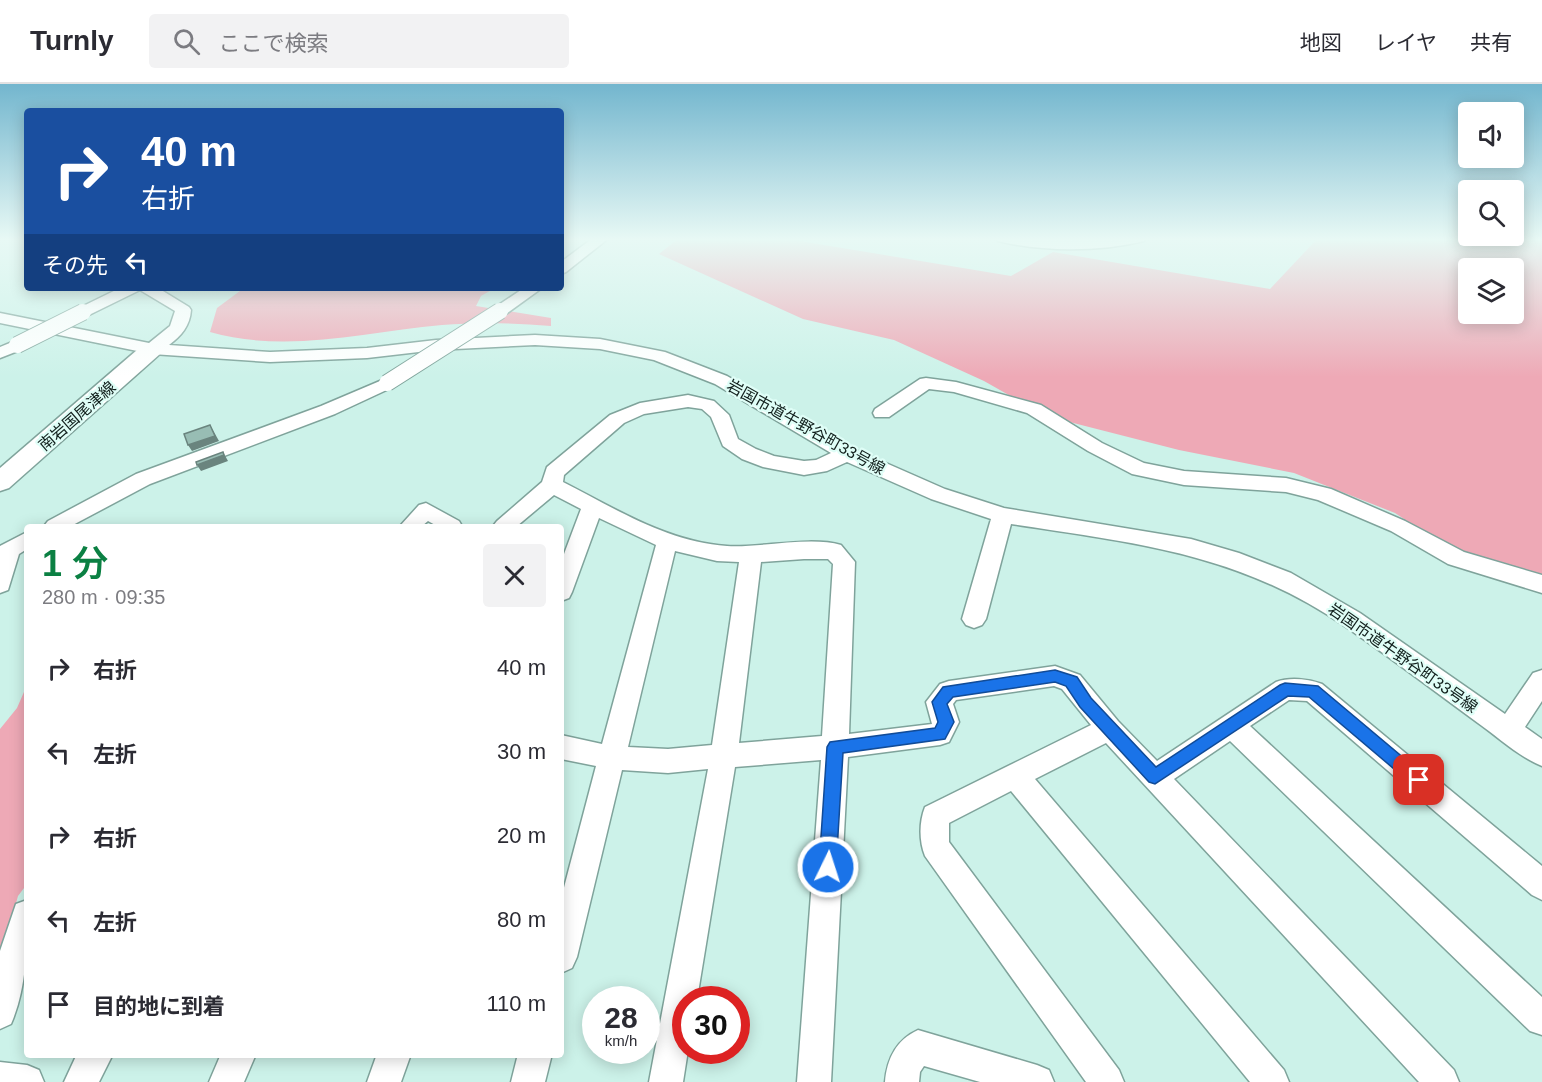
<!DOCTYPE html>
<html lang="ja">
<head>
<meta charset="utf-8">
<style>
	body { margin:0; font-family:Helvetica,"Noto Sans JP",sans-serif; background:#f2f2f3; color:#2b2b33; height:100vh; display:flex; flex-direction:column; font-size:22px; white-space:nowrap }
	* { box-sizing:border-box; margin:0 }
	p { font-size:20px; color:#7c7c81 }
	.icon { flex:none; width:33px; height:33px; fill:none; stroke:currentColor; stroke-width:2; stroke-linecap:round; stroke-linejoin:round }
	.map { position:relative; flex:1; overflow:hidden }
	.panel { position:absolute; left:24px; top:440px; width:540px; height:534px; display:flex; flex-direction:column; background:#fff; border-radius:6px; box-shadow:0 3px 15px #0003 }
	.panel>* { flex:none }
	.guide { position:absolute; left:24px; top:24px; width:540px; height:183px; border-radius:6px; box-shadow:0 3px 15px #0003; background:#1a4fa0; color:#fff; overflow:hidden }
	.fabs { position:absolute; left:1458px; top:18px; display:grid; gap:12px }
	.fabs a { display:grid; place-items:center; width:66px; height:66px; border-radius:6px; background:#fff; box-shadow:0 3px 15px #0003; font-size:30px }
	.speed { position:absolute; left:582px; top:902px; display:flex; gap:12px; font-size:30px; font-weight:700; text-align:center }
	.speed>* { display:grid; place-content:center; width:78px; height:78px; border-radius:50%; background:#fff; box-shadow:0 3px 15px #0003; line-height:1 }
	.speed small { font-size:15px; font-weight:400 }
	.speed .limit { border:9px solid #d22; background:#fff; color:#111 }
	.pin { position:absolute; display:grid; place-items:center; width:51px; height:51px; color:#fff; margin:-26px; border-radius:12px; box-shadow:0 3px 9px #0006 }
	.me { position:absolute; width:66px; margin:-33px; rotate:4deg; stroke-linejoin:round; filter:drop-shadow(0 0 4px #0008) }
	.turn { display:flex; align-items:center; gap:21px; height:126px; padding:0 18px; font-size:27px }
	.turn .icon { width:78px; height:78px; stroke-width:2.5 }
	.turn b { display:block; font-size:42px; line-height:51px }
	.then { display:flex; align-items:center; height:57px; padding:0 18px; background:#0003; gap:12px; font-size:22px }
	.round { display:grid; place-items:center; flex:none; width:63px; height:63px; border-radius:6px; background:#f2f2f3 }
	.head { display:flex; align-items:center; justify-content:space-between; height:102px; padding:0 18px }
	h1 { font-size:36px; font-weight:600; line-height:45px; color:#0b8043 }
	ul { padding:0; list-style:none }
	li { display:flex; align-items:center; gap:18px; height:84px; padding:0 18px }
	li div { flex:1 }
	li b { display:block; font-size:22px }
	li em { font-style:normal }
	header { display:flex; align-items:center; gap:36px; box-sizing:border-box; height:84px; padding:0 30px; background:#fff; border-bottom:2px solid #e1e1e2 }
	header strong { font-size:28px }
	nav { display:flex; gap:33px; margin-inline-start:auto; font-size:21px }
	.search { width:420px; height:54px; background:#f2f2f3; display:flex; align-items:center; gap:15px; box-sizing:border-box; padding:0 21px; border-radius:6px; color:#7c7c81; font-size:22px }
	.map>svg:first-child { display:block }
	.green { fill:#eea9b6; fill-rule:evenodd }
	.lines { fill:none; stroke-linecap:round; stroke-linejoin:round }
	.minor-casing { stroke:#7fa39b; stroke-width:3 }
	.major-casing { stroke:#7fa39b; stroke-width:3 }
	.minor { fill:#fff; fill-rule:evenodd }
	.major { fill:#fff; fill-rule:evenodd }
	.minor-bridge-casing { stroke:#7fa39b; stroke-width:18; stroke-linecap:butt }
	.minor-bridge { stroke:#fff; stroke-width:16 }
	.shaded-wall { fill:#6a847e }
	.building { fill:#98bdb4; stroke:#6a847e; stroke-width:1.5 }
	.route { fill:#1a73e8; stroke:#114b97; stroke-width:1.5 }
	.labels { text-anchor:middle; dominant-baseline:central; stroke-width:4.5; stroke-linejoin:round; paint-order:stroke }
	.street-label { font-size:16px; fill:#111f1c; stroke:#dffef7 }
</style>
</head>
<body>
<header>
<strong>Turnly</strong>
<div class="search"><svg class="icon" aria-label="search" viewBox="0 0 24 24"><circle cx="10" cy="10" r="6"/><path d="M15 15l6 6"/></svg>ここで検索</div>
<nav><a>地図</a><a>レイヤ</a><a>共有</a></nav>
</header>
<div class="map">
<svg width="1542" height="998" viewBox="0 0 1542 998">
	<rect width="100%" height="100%" fill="#ccf2e9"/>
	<path class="green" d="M679 154H782L1011 192 1053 168 1270 205 1318 154H1542V502L1462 473 1395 429 1294 389 1179 366 1046 332 984 297 894 256 803 235 659 170ZM1468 184H1514V230H1468Z
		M244 204H495L481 212 476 222 551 234V242C514 239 478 238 442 241 365 248 287 270 210 248L217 224Z
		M27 601V800L18 812 0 879V645L17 624Z"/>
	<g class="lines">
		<defs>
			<path id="minor" d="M593 154H609L566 188 561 190V178Z
				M996 154H1146L1144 157C1100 168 1042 168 998 157Z
				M120 204H158L189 223 191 226C190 242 181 252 169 261L270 268 367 264 436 256 535 251 600 255 665 268 727 292 854 365 945 405 1004 424 1191 455 1239 469 1291 489 1360 529 1505 630 1533 589 1542 586V617L1525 643 1542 655V682C1519 673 1498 653 1478 639 1434 607 1391 574 1346 543 1240 469 1134 459 1011 440L986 535 982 541 974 544 966 541 962 535 991 435 931 415 847 378 827 387 804 391 763 383 742 375 723 362 711 333 702 325 688 323 644 330 624 339 564 391 563 398C614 424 667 458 727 462 760 464 810 452 841 461L855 478 849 650 932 640 926 618 940 600 949 597 1055 582 1080 591 1118 637 1157 677 1276 598C1290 593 1308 595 1322 600L1542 782V816L1532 811 1307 617 1289 616 1250 642 1542 913V951L1530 947 1230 657 1174 695 1454 986 1459 998H1419L1106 659 1035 695 1284 986 1289 998H1250L1011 707 949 739V758L1119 986 1124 998H1086L925 772C919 757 919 738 925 723L1091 641 1062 605 1054 602 956 616 953 620 959 638 949 658 940 661 848 673 831 998H797L821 676 735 683 697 915H686V966H688L683 998H649L708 685 668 689 622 686 577 873 572 884 561 889V815L596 682 561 675V651L602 660 656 461 599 434 572 508 569 514 561 517V478L581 425 554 411 517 442H493L497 437 542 398 547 383 610 331 640 319 688 311 714 317 729 331 738 355 756 365 774 372 804 377 816 376 831 369 715 300 654 276 600 265 535 261 436 266 367 274 270 278 152 270 0 239V229L149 259 170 242 175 227 140 206 89 231 83 233 75 228 77 225ZM675 467 717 477 739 478 712 661 668 665 628 663ZM804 475H828L833 480 822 652 739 659 761 478Z
				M524 204H542L506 230H494L492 227 494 224Z
				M17 256 23 257 25 261 23 265 0 274V263Z
				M387 294 393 295 396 299 393 303 335 330 150 400 71 442H44L48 437 136 390 321 322Z
				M926 294 956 298 1041 321 1102 359 1144 379 1184 387 1286 394 1331 405 1405 437 1464 468 1542 491V509L1448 480 1391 447 1318 416 1286 408 1184 401 1132 390 1088 367 1027 329 954 308 929 305 889 333H875L873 329 875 325 920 295Z
				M426 419 459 437 462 442H437L428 437 422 442H400L419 421Z
				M27 448V465L19 470 8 506 0 509V462Z
				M27 816C27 858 28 901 11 940L0 945V867L16 820Z
				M918 946 1037 981 1049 986 1054 998H980L924 982 920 988 919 998H885C887 975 896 956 918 946Z
				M77 970H113L99 998H64Z
				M221 970H256L244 998H209Z
				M377 970H411L401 998H367Z
				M518 970H552L545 998H511Z
				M0 978 27 981 39 986 44 998H0Z"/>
			<path id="major" d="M152 259 160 260 163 265 160 270 9 404 0 407V384L144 260Z"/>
		</defs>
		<use href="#minor" class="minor-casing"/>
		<use href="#major" class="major-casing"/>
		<use href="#minor" class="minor"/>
		<use href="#major" class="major"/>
		<defs>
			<path id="minor-bridge" d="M17 261 83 228
				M387 299 500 227"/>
		</defs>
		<use href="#minor-bridge" class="minor-bridge-casing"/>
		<use href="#minor-bridge" class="minor-bridge"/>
	</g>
	<path class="shaded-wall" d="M210 341 219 357 192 367 188 361Z
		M223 368 228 377 201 387 197 381Z"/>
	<path class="building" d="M210 341 215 352 188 361 184 350Z
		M223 368 224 371 197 381 196 378Z"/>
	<linearGradient id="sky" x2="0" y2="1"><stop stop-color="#73b6ce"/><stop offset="0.53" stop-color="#e8f9f5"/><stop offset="1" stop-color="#e8f9f5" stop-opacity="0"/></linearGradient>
	<rect width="1542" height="293" fill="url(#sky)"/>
	<path class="route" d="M1055 586 1077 593 1091 614 1156 683 1280 601 1285 599 1318 602 1424 691 1427 696 1424 701 1419 704 1413 701 1309 613 1288 612 1155 700 1149 698 1080 623 1066 602 1055 598 953 613 947 620 954 638 945 655 843 669 836 783 834 789 828 791 821 789 819 783 827 663 830 658 935 644 938 638 932 618 943 603Z"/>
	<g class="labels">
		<g class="street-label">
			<text transform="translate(77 332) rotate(-41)">南岩国尾津線</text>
			<text transform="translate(806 343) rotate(29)">岩国市道牛野谷町33号線</text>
			<text transform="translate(1403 574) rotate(35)">岩国市道牛野谷町33号線</text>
		</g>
	</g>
</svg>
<div class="fabs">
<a><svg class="icon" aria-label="sound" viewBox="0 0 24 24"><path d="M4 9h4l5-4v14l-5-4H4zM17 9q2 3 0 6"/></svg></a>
<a><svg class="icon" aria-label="search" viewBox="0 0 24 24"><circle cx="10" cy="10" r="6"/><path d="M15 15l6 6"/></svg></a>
<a><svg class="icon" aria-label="layers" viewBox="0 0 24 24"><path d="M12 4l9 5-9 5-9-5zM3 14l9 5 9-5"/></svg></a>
</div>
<div class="speed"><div>28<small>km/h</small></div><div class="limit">30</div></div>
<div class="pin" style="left:1419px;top:696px;background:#d93025"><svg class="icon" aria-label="arrive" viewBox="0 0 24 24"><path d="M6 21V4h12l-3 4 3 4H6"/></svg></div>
<svg class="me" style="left:828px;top:783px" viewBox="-20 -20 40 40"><circle r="17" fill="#1a73e8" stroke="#fff" stroke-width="3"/><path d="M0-11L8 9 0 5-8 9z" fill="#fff"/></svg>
<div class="guide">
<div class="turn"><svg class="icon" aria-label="right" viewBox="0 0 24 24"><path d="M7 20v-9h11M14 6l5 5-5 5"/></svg><div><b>40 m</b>右折</div></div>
<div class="then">その先<svg class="icon" aria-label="left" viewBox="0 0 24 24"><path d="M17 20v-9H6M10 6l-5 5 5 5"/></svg></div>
</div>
<section class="panel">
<div class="head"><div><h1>1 分</h1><p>280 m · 09:35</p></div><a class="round"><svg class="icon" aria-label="close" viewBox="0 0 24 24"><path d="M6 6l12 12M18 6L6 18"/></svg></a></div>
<ul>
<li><svg class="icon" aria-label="right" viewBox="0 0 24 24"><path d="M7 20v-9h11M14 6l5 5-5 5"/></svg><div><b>右折</b></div><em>40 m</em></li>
<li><svg class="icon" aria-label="left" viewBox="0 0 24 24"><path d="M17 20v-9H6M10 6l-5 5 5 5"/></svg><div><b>左折</b></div><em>30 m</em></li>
<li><svg class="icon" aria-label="right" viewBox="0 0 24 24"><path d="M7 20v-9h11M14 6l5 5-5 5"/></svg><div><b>右折</b></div><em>20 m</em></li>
<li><svg class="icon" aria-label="left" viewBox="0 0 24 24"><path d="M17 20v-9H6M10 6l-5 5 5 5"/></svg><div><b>左折</b></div><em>80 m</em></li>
<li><svg class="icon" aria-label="arrive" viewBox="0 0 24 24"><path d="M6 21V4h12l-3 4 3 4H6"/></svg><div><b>目的地に到着</b></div><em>110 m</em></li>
</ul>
</section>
</div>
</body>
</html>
